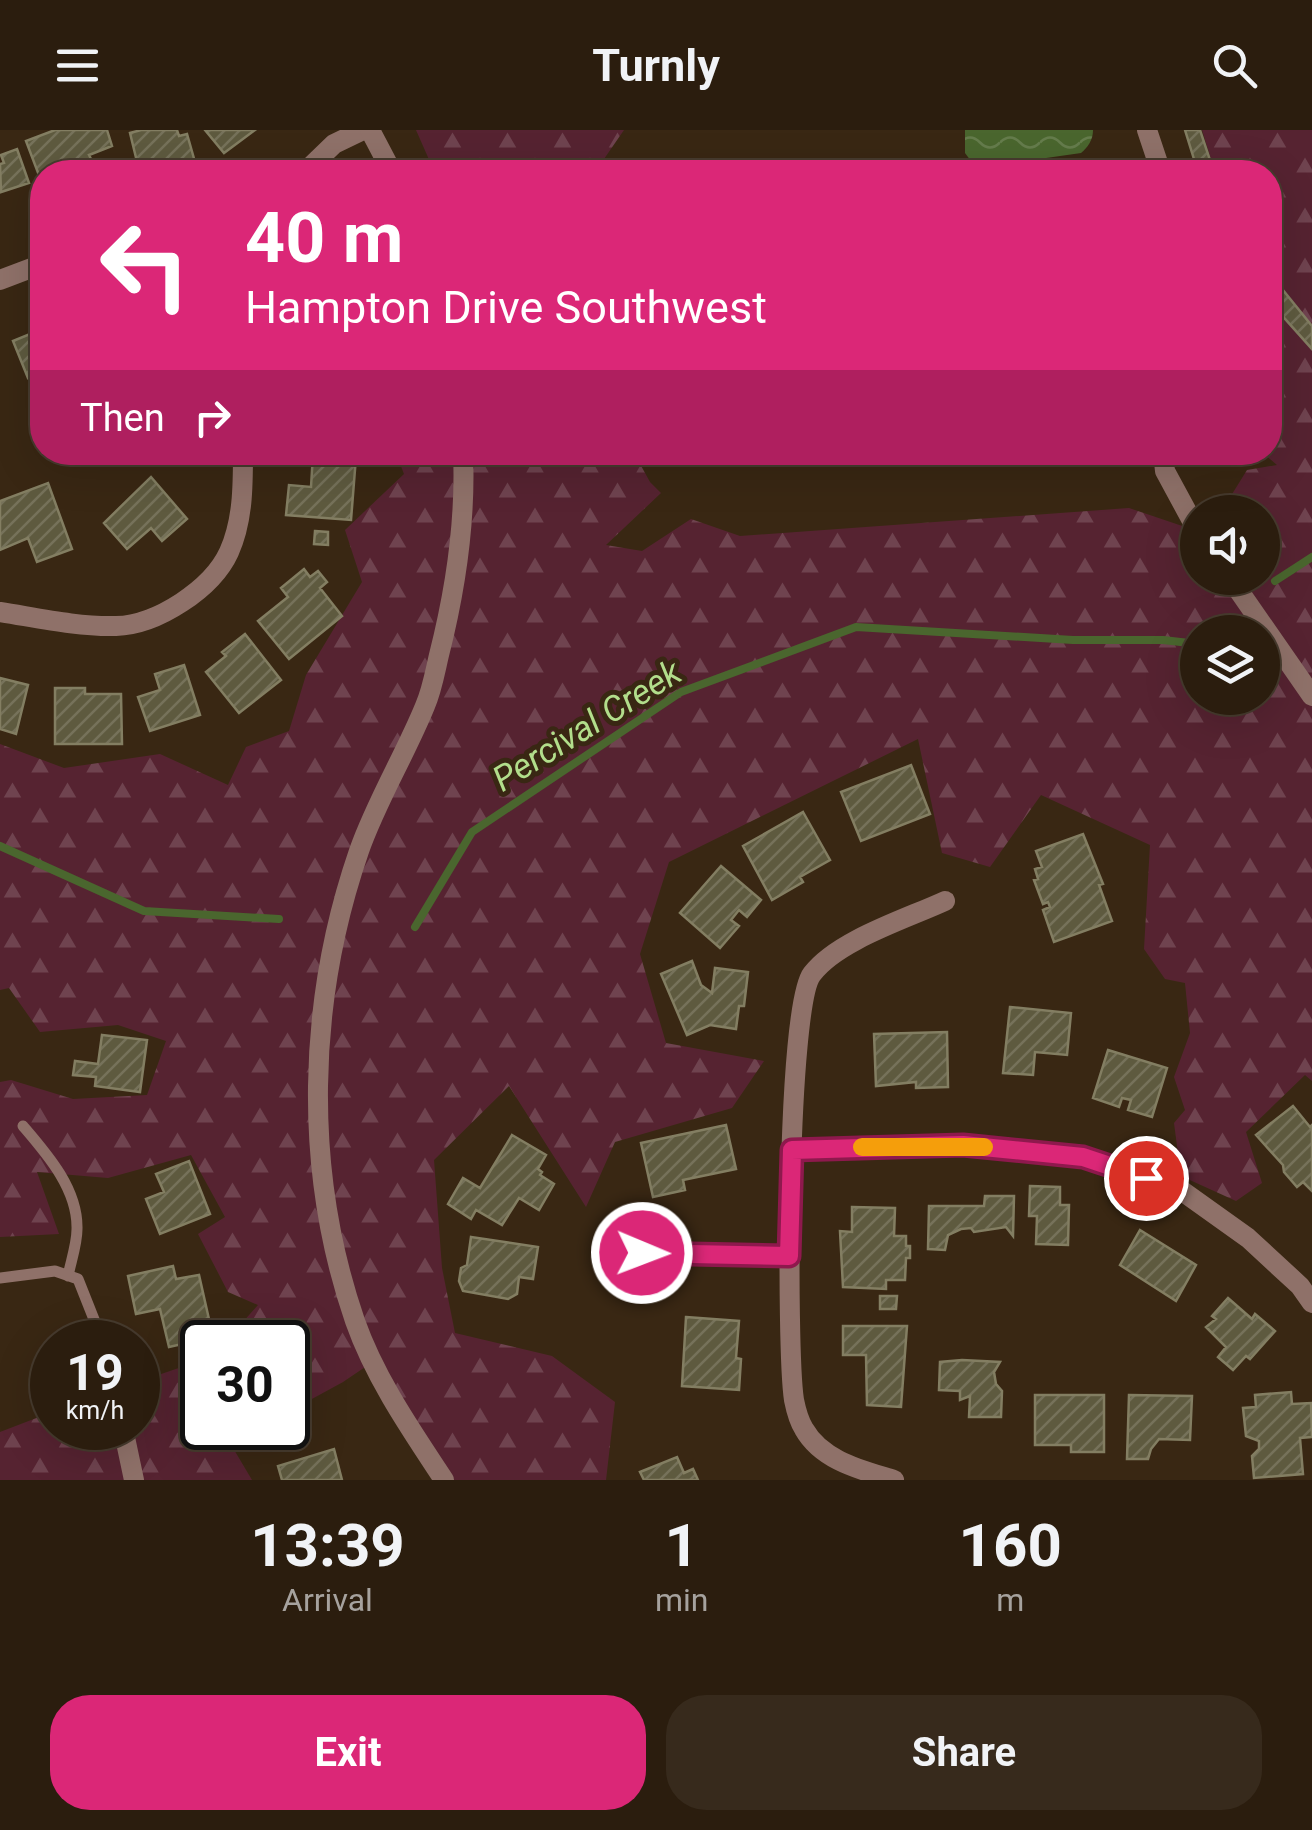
<!DOCTYPE html>
<html lang="en">
<head>
<meta charset="utf-8">
<style>
	body { margin:0; font-family:Roboto,sans-serif; background:#372a1c; color:#f1f3f6; height:100vh; display:flex; flex-direction:column; font-size:38px; white-space:nowrap }
	* { box-sizing:border-box; margin:0 }
	p { font-size:32px; color:#a6a29e }
	.icon { flex:none; width:55px; height:55px; fill:none; stroke:currentColor; stroke-width:2; stroke-linecap:round; stroke-linejoin:round }
	.map { position:relative; height:1350px; overflow:hidden }
	.drawer { display:flex; flex-direction:column; background:#2b1d0e; flex:1 }
	.drawer>* { flex:none }
	.banner { position:absolute; left:30px; top:30px; width:1252px; height:305px; border-radius:40px; box-shadow:0 10px 40px #0002,0 0 0 2px #473b2e; background:#db2777; color:#fff; overflow:hidden }
	.controls { position:absolute; left:1180px; top:365px; display:grid; gap:20px }
	.controls a { display:grid; place-items:center; width:100px; height:100px; border-radius:50%; background:#2b1d0e; box-shadow:0 10px 40px #0002,0 0 0 2px #473b2e; font-size:50px }
	.speed { position:absolute; left:30px; top:1190px; display:flex; gap:20px; font-size:50px; font-weight:700; text-align:center }
	.speed>* { display:grid; place-content:center; width:130px; height:130px; border-radius:50%; background:#2b1d0e; box-shadow:0 10px 40px #0002,0 0 0 2px #473b2e; line-height:1 }
	.speed small { font-size:25px; font-weight:400 }
	.speed .limit { border:5px solid #111; border-radius:15px; background:#fff; color:#111 }
	.pin { position:absolute; display:grid; place-items:center; width:85px; height:85px; color:#fff; margin:-42px; border:5px solid #fff; border-radius:50%; box-shadow:0 2px 10px #0007 }
	.me { position:absolute; width:110px; margin:-55px; rotate:91deg; stroke-linejoin:round; filter:drop-shadow(0 0 8px #0008) }
	.turn { display:flex; align-items:center; gap:35px; height:210px; padding:0 50px; font-size:45px }
	.turn .icon { width:130px; height:130px; stroke-width:2.5 }
	.turn b { display:block; font-size:70px; line-height:85px }
	.then { display:flex; align-items:center; height:95px; padding:0 50px; background:#0003; gap:20px; font-size:38px }
	.eta { display:flex; justify-content:space-evenly; align-items:center; height:170px; text-align:center }
	.eta b { font-size:60px; font-weight:700; line-height:70px }
	.primary-button { display:flex; gap:20px; margin-top:auto; padding:20px 50px }
	.primary-button a { flex:1; height:115px; border-radius:40px; background:#db2777; color:#fff; font-size:40px; font-weight:700; line-height:115px; text-align:center }
	.primary-button a+a { background:#372a1c; color:#f1f3f6 }
	header { display:flex; justify-content:space-between; align-items:center; height:130px; padding:0 50px; background:#2b1d0e; font-size:45px; font-weight:700 }
	.map>svg:first-child { display:block }
	.forest { fill:url(#forest-firs); fill-rule:evenodd }
	.water { fill:url(#water-waves) }
	.lines { fill:none; stroke-linecap:round; stroke-linejoin:round }
	.stream { stroke:#4a662e; stroke-width:8 }
	.building { fill:url(#building-hatch); stroke:#837e62; stroke-width:2.5 }
	.service { stroke:#8f7169; stroke-width:11 }
	.minor { stroke:#8f7169; stroke-width:20 }
	.tertiary { stroke:#8f7169; stroke-width:20 }
	.route-casing { stroke:#8e194d; stroke-width:25 }
	.route { stroke:#db2777; stroke-width:18 }
	.slow { stroke:#f59e0b; stroke-width:18 }
	.labels { text-anchor:middle; dominant-baseline:central; stroke-width:10; stroke-linejoin:round; paint-order:stroke }
	.water-label { font-size:35px; font-style:italic; fill:#b2de8b; stroke:#392713 }
</style>
</head>
<body>
<header><svg class="icon" aria-label="menu" viewBox="0 0 24 24"><path d="M4 6h16M4 12h16M4 18h16"/></svg>Turnly<svg class="icon" aria-label="search" viewBox="0 0 24 24"><circle cx="10" cy="10" r="6"/><path d="M15 15l6 6"/></svg></header>
<div class="map">
<svg width="1312" height="1350" viewBox="0 0 1312 1350">
	<defs>
		<pattern id="forest-firs" width="22" height="20" patternUnits="userSpaceOnUse" patternTransform="scale(2.5)"><rect width="22" height="20" fill="#562331"/><path d="M5 1l3.5 6h-7zM16 11l3.5 6h-7z" fill="#6f434f"/></pattern>
		<pattern id="water-waves" width="16" height="10" patternUnits="userSpaceOnUse" patternTransform="scale(2.5)"><rect width="16" height="10" fill="#4a662e"/><path d="M0 5q4-4 8 0t8 0" fill="none" stroke="#657c4c"/></pattern>
		<pattern id="building-hatch" width="6" height="6" patternUnits="userSpaceOnUse" patternTransform="scale(2.5)"><rect width="6" height="6" fill="#5e5a3f"/><path d="M-1 1l2-2M0 6l6-6M5 7l2-2" fill="none" stroke="#76725a"/></pattern>
	</defs>
	<rect width="100%" height="100%" fill="#392713"/>
	<path class="forest" d="M416 0H624L595 42H407L431 34Z
		M1202 0H1312V951L1305 945 1246 1002 1262 1053 1236 1071 1181 1046 1174 993 1185 980 1174 947 1190 903 1185 853 1165 849 1144 819 1150 715 1041 665 990 737 942 723 918 609 669 732 640 824 666 913 764 931 732 978 615 1012 586 1077 509 956 434 1030 442 1138 455 1203 552 1226 615 1272 606 1350H444L374 1231 343 1252 288 1282V1212H225L258 1175 228 1162 198 1104 225 1087 191 1025 108 1048 37 1042 59 1104 0 1107V952L11 950 73 969 147 965 166 911 118 895 40 902 9 858 0 860V614L64 638 160 624 228 655 246 617 289 601 306 545 362 452 345 400 404 344 396 323H634L650 352 661 363 606 415 642 421 691 389 740 406 1129 378 1197 401 1198 448H1230L1239 460 1257 448H1262V382H1221L1247 340 1277 335 1263 323 1270 322V42H1215ZM1198 502H1262V568H1198Z
		M202 1230V1298H258L230 1313 252 1350H0V1302L52 1282V1298H138V1252Z"/>
	<path class="water" d="M965 0H1093C1093 10 1088 17 1081 23L1025 31H971L965 23Z"/>
	<g class="lines">
		<path class="stream" d="M1275 451 1312 427
			M0 716 144 781 279 789
			M415 797 472 702 681 562 856 497 1073 510H1163L1198 514"/>
	</g>
	<path class="building" d="M55 0H107L112 16 89 25 91 29 55 42H42L40 48 26 11Z
		M141 0H177L179 6 187 4 195 32 168 39 166 33 139 40 130 3Z
		M205 0H255L224 23Z
		M1185 0H1200L1214 42H1198Z
		M17 19 29 53 1 62 0 34 4 33 1 25Z
		M1270 144 1312 196V219L1270 172Z
		M42 199V242L28 248 13 211Z
		M313 324 356 327 351 390 286 385 289 355 311 357Z
		M151 347 187 389 162 411 151 398 127 419 104 393Z
		M48 353 72 419 37 432 28 408 0 420V371Z
		M315 401 328 402V415L314 414Z
		M304 439 310 447 318 441 327 452 320 458 342 486 289 529 258 491 288 467 281 458Z
		M245 504 281 550 239 583 206 542 226 526 222 522Z
		M184 535 200 585 150 601 138 567 160 560 155 544Z
		M0 548 28 555 16 604 0 599Z
		M55 558H85V564H121L122 614H55Z
		M911 635 930 684 861 711 841 662Z
		M803 682 830 730 800 747 803 752 772 770 743 716Z
		M1083 704 1103 754 1099 755 1112 791 1054 812 1043 780 1050 777 1048 772 1043 774 1034 750 1038 749 1035 739 1042 737 1036 721Z
		M721 736 761 770 747 787 739 780 731 790 739 796 720 818 680 783Z
		M692 831 701 855 712 863 715 838 748 842 744 876H739L736 899 710 895 687 905 661 844Z
		M1010 877 1071 883 1067 925 1035 922 1033 945 1003 943Z
		M947 902 948 957 916 958V952L876 956 874 904Z
		M102 905 147 910 140 962 95 956 96 947 73 945 75 931 98 934Z
		M1108 920 1167 938 1152 987 1128 980 1131 970 1122 968 1119 977 1093 968Z
		M1293 976 1310 997 1312 995V1061L1303 1052 1297 1057 1284 1042 1283 1035 1256 1005Z
		M726 995 736 1039 683 1050 685 1060 653 1067 641 1013Z
		M512 1005 546 1025 538 1039 542 1042 540 1045 554 1054 539 1080 519 1068 502 1095 476 1080 471 1089 448 1074 463 1048 480 1058Z
		M189 1031 210 1084 160 1104 146 1069 164 1062 156 1044Z
		M1030 1056 1060 1057V1075H1069L1068 1115 1036 1114 1037 1086H1029Z
		M985 1066H1014L1013 1106 1006 1097 974 1102 971 1098 961 1099 948 1105 945 1120 928 1119 929 1076H984Z
		M852 1077 895 1078 894 1106H906V1116H910V1128H906L905 1150H886V1159L843 1157 840 1101 852 1102Z
		M1140 1100 1196 1135 1176 1171 1120 1135Z
		M471 1107 538 1117 533 1149 519 1147 517 1164 508 1169 463 1161 459 1151 461 1138 467 1135Z
		M173 1136 176 1149 199 1145 213 1207 169 1217 160 1179 136 1184 128 1146Z
		M880 1166H897L896 1179H880Z
		M1228 1168 1252 1189 1255 1184 1275 1201 1250 1229 1246 1226 1233 1240 1218 1227 1226 1217 1206 1197 1216 1189 1212 1186Z
		M686 1187 739 1191 736 1228 741 1229 739 1260 682 1256Z
		M843 1196H907L901 1277 867 1275 866 1225H843Z
		M962 1230 1000 1232 994 1242 996 1254 1002 1261 1001 1287H969L970 1266 960 1270V1261L939 1260 940 1232Z
		M1291 1262 1292 1274 1311 1273 1312 1307 1300 1308 1303 1344 1254 1348 1252 1326 1259 1319V1311L1246 1306 1243 1278 1256 1277 1255 1265Z
		M1035 1265H1104V1322H1071V1315H1035Z
		M1129 1265 1192 1266 1190 1310 1159 1309 1151 1319 1148 1329H1127Z
		M334 1319 342 1350H282L278 1336Z
		M677 1327 684 1343 693 1339 698 1350H644L640 1342Z"/>
	<g class="lines">
		<path class="service" d="M23 996C47 1024 78 1059 77 1099 77 1114 71 1131 68 1146
			M0 1148 55 1141 78 1149 103 1212"/>
		<path class="minor" d="M1147 0 1161 42
			M305 42 334 14 363 0
			M0 150 42 134
			M1163 322 1165 341 1198 402
			M1230 448 1312 566
			M0 482C38 488 78 497 116 496 157 495 212 459 229 422 243 391 243 356 243 322
			M792 1019 963 1015 1083 1027 1178 1058 1248 1108 1300 1156 1312 1173
			M606 1123 789 1126
			M123 1298 134 1350
			M894 1350C862 1340 822 1331 804 1299 799 1291 796 1280 794 1270 786 1217 787 876 812 844 838 810 906 789 945 771"/>
		<path class="tertiary" d="M370 0 392 42
			M444 1350C411 1300 375 1248 355 1191 303 1040 307 872 359 721 376 672 405 625 425 576 432 560 435 542 439 525 456 458 466 391 463 322"/>
	</g>
	<g class="lines">
		<defs>
			<path id="route" d="M642 1123 789 1126 792 1020 963 1015 1083 1027 1146 1048"/>
		</defs>
		<use href="#route" class="route-casing"/>
		<use href="#route" class="route"/>
		<path class="slow" d="M862 1017H984"/>
	</g>
	<g class="labels">
		<g class="water-label">
			<text transform="translate(587 596) rotate(-32)">Percival Creek</text>
		</g>
	</g>
</svg>
<div class="controls">
<a><svg class="icon" aria-label="sound" viewBox="0 0 24 24"><path d="M4 9h4l5-4v14l-5-4H4zM17 9q2 3 0 6"/></svg></a>
<a><svg class="icon" aria-label="layers" viewBox="0 0 24 24"><path d="M12 4l9 5-9 5-9-5zM3 14l9 5 9-5"/></svg></a>
</div>
<div class="speed"><div>19<small>km/h</small></div><div class="limit">30</div></div>
<div class="pin" style="left:1146px;top:1048px;background:#d93025"><svg class="icon" aria-label="arrive" viewBox="0 0 24 24"><path d="M6 21V4h12l-3 4 3 4H6"/></svg></div>
<svg class="me" style="left:642px;top:1123px" viewBox="-20 -20 40 40"><circle r="17" fill="#db2777" stroke="#fff" stroke-width="3"/><path d="M0-11L8 9 0 5-8 9z" fill="#fff"/></svg>
<div class="banner">
<div class="turn"><svg class="icon" aria-label="left" viewBox="0 0 24 24"><path d="M17 20v-9H6M10 6l-5 5 5 5"/></svg><div><b>40 m</b>Hampton Drive Southwest</div></div>
<div class="then">Then<svg class="icon" aria-label="right" viewBox="0 0 24 24"><path d="M7 20v-9h11M14 6l5 5-5 5"/></svg></div>
</div>
</div>
<section class="drawer">
<div class="eta">
<div><b>13:39</b><p>Arrival</p></div>
<div><b>1</b><p>min</p></div>
<div><b>160</b><p>m</p></div>
</div>
<div class="primary-button"><a>Exit</a><a>Share</a></div>
</section>
</body>
</html>
